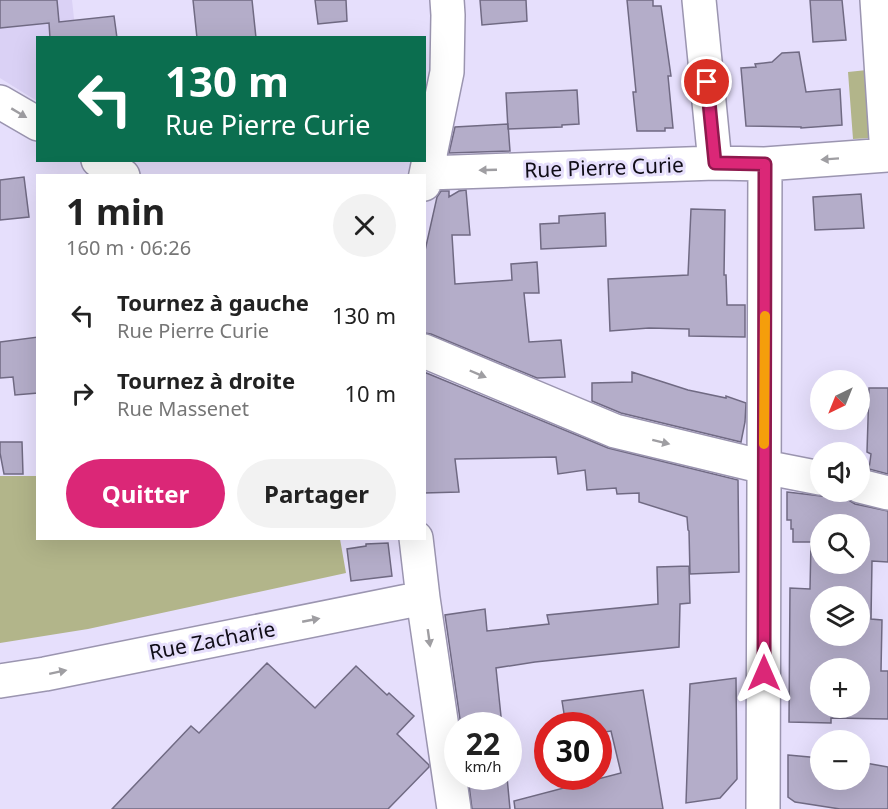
<!DOCTYPE html>
<html lang="fr">
<head>
<meta charset="utf-8">
<style>
	body { margin:0; font-family:"Noto Sans",sans-serif; background:#f2f2f2; color:#222; height:100vh; display:flex; flex-direction:column; font-size:22px; white-space:nowrap }
	* { box-sizing:border-box; margin:0 }
	p { font-size:20px; color:#767676 }
	.icon { flex:none; width:33px; height:33px; fill:none; stroke:currentColor; stroke-width:2; stroke-linecap:round; stroke-linejoin:round }
	.map { position:relative; flex:1; overflow:hidden }
	.sheet { position:absolute; left:36px; top:174px; width:390px; height:366px; display:flex; flex-direction:column; background:#fff; border-radius:0px; box-shadow:0 6px 24px #0002 }
	.sheet>* { flex:none }
	.banner { position:absolute; left:36px; top:36px; width:390px; height:126px; border-radius:0px; box-shadow:0 6px 24px #0002; background:#0b6e4f; color:#fff; overflow:hidden }
	.needle { width:39px; rotate:223deg }
	.fabs { position:absolute; left:810px; top:370px; display:grid; gap:12px }
	.fabs a { display:grid; place-items:center; width:60px; height:60px; border-radius:50%; background:#fff; box-shadow:0 6px 24px #0002; font-size:30px }
	.speed { position:absolute; left:444px; top:712px; display:flex; gap:12px; font-size:30px; font-weight:700; text-align:center }
	.speed>* { display:grid; place-content:center; width:78px; height:78px; border-radius:50%; background:#fff; box-shadow:0 6px 24px #0002; line-height:1 }
	.speed small { font-size:15px; font-weight:400 }
	.speed .limit { border:9px solid #d22; background:#fff; color:#111 }
	.pin { position:absolute; display:grid; place-items:center; width:51px; height:51px; color:#fff; margin:-26px; border:3px solid #fff; border-radius:50%; box-shadow:0 2px 6px #0007 }
	.me { position:absolute; width:66px; margin:-33px; rotate:0deg; stroke-linejoin:round; filter:drop-shadow(0 0 4px #0008) }
	.turn { display:flex; align-items:center; gap:21px; height:126px; padding:0 30px; font-size:27px }
	.turn .icon { width:78px; height:78px; stroke-width:2.5 }
	.turn b { display:block; font-size:42px; line-height:51px }
	.round { display:grid; place-items:center; flex:none; width:63px; height:63px; border-radius:32px; background:#f2f2f2 }
	.head { display:flex; align-items:center; justify-content:space-between; height:102px; padding:0 30px }
	h1 { font-size:36px; font-weight:700; line-height:45px }
	.button { display:flex; gap:12px; margin-top:auto; padding:12px 30px }
	.button a { flex:1; height:69px; border-radius:36px; background:#db2777; color:#fff; font-size:24px; font-weight:700; line-height:69px; text-align:center }
	.button a+a { background:#f2f2f2; color:#222 }
	ul { padding:0; list-style:none }
	li { display:flex; align-items:center; gap:18px; height:78px; padding:0 30px }
	li div { flex:1 }
	li b { display:block; font-size:22px }
	li em { font-style:normal }
	.map>svg:first-child { display:block }
	.built { fill:#dad1f5 }
	.green { fill:#b2b58a }
	.building { fill:#b4adc9; stroke:#706a83; stroke-width:1.5; fill-rule:evenodd }
	.lines { fill:none; stroke-linecap:round; stroke-linejoin:round }
	.minor-casing { stroke:#9b95b0; stroke-width:36 }
	.minor { stroke:#fff; stroke-width:33 }
	.oneway { fill:#9f9ea2 }
	.route-casing { stroke:#8e194d; stroke-width:15 }
	.route { stroke:#db2777; stroke-width:10 }
	.slow { stroke:#f59e0b; stroke-width:10 }
	.labels { text-anchor:middle; dominant-baseline:central; stroke-width:6; stroke-linejoin:round; paint-order:stroke }
	.street-label { font-size:21px; fill:#100d17; stroke:#e6dffc }
</style>
</head>
<body>
<div class="map">
<svg width="888" height="809" viewBox="0 0 888 809">
	<rect width="100%" height="100%" fill="#e6dffc"/>
	<path class="built" d="M0 0H72L76 37 38 38 37 101 0 78Z"/>
	<path class="green" d="M867 70 872 138 853 139 848 72Z
		M0 476H37L38 538 340 539 346 573 88 629 0 643Z"/>
	<path class="building" d="M0 0H57L59 22 114 16 117 38H50L49 23 0 28Z
		M193 0H252L256 38H197Z
		M315 0H346L347 21 318 24Z
		M480 0H526L527 21 482 25Z
		M627 0H653V6H661L671 76H668L673 128H665V131H637L633 92H636Z
		M810 0H842L846 40 813 42Z
		M799 52 806 92 840 89 842 125 801 128V127L746 126 741 68 756 67 755 64 772 62 782 53Z
		M577 90 579 124 562 125V127L508 129 506 93Z
		M508 124 510 151 449 153 455 127Z
		M24 177 29 217 0 220V180Z
		M466 190 470 235H452L455 284 512 280 511 264 537 262 539 293H524L529 342 561 340 565 377 537 378 431 334 424 333V255L437 197 441 191H449V197L459 191Z
		M861 194 864 228 815 230 813 197Z
		M691 209 725 210 724 275H726L727 305H745V337L689 336V329L649 328 610 331 608 279 688 275Z
		M605 213 606 246 541 249 540 224 559 223V216Z
		M38 337V393L15 395 13 377 0 378V342Z
		M424 372 608 448 738 480 739 572 690 574 689 531 688 530 687 517 639 502V493L617 494 616 488 587 490 585 470 558 474 556 457 455 459 459 492 424 493Z
		M632 372 688 390 726 398V396L746 403 745 422 741 442 621 413 592 401V383L632 382Z
		M869 388H888V474L869 469 871 454 867 452Z
		M0 442H22L23 474H4L0 453Z
		M787 492 847 499 855 504 888 511V562L872 561 871 619 882 620 881 671H888V719L831 718V723L789 722 790 588 810 589 811 542H793V529H791V520H787ZM820 525H860V564H820ZM820 597H860V636H820ZM820 669H860V708H820Z
		M388 543 392 576 351 581 347 549 366 546V544Z
		M689 566 690 603 680 604 679 647 535 662 496 668 502 726H461L445 615 485 609 487 631 549 624 547 615 658 604 657 567Z
		M267 663 315 708 356 666 387 695 389 693 414 716 397 734 429 765V767L388 809H112L191 726 199 733Z
		M736 678 737 779 720 798 686 803 690 684Z
		M643 690 663 809H515L514 801 621 773 611 731 598 733V726H566L562 701Z
		M788 755 820 758V780H860V762L888 767V809H840L795 802 788 797Z
		M468 777H507L510 809H472Z"/>
	<g class="lines">
		<defs>
			<path id="minor" d="M699 0 715 163
				M877 0 887 155
				M0 102 38 124
				M98 160 123 176
				M427 173 715 163 765 164 888 155
				M424 184 447 72 448 15 447 0
				M424 351 615 431 764 467 820 478
				M860 486 888 493
				M416 538 423 598 454 809
				M0 681 45 674 423 598
				M763 809 765 164"/>
		</defs>
		<use href="#minor" class="minor-casing"/>
		<use href="#minor" class="minor"/>
	</g>
	<defs><path id="oneway-solid" d="M-6-.8H1V-3.2L6.5 0L1 3.2V.8H-6Z" transform="scale(1.5)"/></defs>
	<g class="oneway">
		<use href="#oneway-solid" transform="translate(19 113) rotate(31)"/>
		<use href="#oneway-solid" transform="translate(830 159) rotate(176)"/>
		<use href="#oneway-solid" transform="translate(488 170) rotate(178)"/>
		<use href="#oneway-solid" transform="translate(478 374) rotate(23)"/>
		<use href="#oneway-solid" transform="translate(661 442) rotate(14)"/>
		<use href="#oneway-solid" transform="translate(311 620) rotate(-11)"/>
		<use href="#oneway-solid" transform="translate(429 638) rotate(82)"/>
		<use href="#oneway-solid" transform="translate(58 672) rotate(-12)"/>
	</g>
	<g class="lines">
		<defs>
			<path id="route" d="M707 82 715 163 765 164 764 673"/>
		</defs>
		<use href="#route" class="route-casing"/>
		<use href="#route" class="route"/>
		<path class="slow" d="M764 444 765 316"/>
	</g>
	<g class="labels">
		<g class="street-label">
			<text transform="translate(604 167) rotate(-2)">Rue Pierre Curie</text>
			<text transform="translate(212 640) rotate(-11)">Rue Zacharie</text>
		</g>
	</g>
</svg>
<div class="fabs">
<a><svg class="needle" viewBox="-14 -14 28 28"><path d="M0-13l5 13h-10z" fill="#e53935"/><path d="M0 13l5-13h-10z" fill="#767676"/></svg></a>
<a><svg class="icon" aria-label="sound" viewBox="0 0 24 24"><path d="M4 9h4l5-4v14l-5-4H4zM17 9q2 3 0 6"/></svg></a>
<a><svg class="icon" aria-label="search" viewBox="0 0 24 24"><circle cx="10" cy="10" r="6"/><path d="M15 15l6 6"/></svg></a>
<a><svg class="icon" aria-label="layers" viewBox="0 0 24 24"><path d="M12 4l9 5-9 5-9-5zM3 14l9 5 9-5"/></svg></a>
<a>+</a>
<a>−</a>
</div>
<div class="speed"><div>22<small>km/h</small></div><div class="limit">30</div></div>
<div class="pin" style="left:707px;top:82px;background:#d93025"><svg class="icon" aria-label="arrive" viewBox="0 0 24 24"><path d="M6 21V4h12l-3 4 3 4H6"/></svg></div>
<svg class="me" style="left:764px;top:673px" viewBox="-20 -20 40 40"><path d="M0-17L14 15 0 8-14 15z" fill="#db2777" stroke="#fff" stroke-width="4"/></svg>
<div class="banner">
<div class="turn"><svg class="icon" aria-label="left" viewBox="0 0 24 24"><path d="M17 20v-9H6M10 6l-5 5 5 5"/></svg><div><b>130 m</b>Rue Pierre Curie</div></div>
</div>
<section class="sheet">
<div class="head"><div><h1>1 min</h1><p>160 m · 06:26</p></div><a class="round"><svg class="icon" aria-label="close" viewBox="0 0 24 24"><path d="M6 6l12 12M18 6L6 18"/></svg></a></div>
<ul>
<li><svg class="icon" aria-label="left" viewBox="0 0 24 24"><path d="M17 20v-9H6M10 6l-5 5 5 5"/></svg><div><b>Tournez à gauche</b><p>Rue Pierre Curie</p></div><em>130 m</em></li>
<li><svg class="icon" aria-label="right" viewBox="0 0 24 24"><path d="M7 20v-9h11M14 6l5 5-5 5"/></svg><div><b>Tournez à droite</b><p>Rue Massenet</p></div><em>10 m</em></li>
</ul>
<div class="button"><a>Quitter</a><a>Partager</a></div>
</section>
</div>
</body>
</html>
